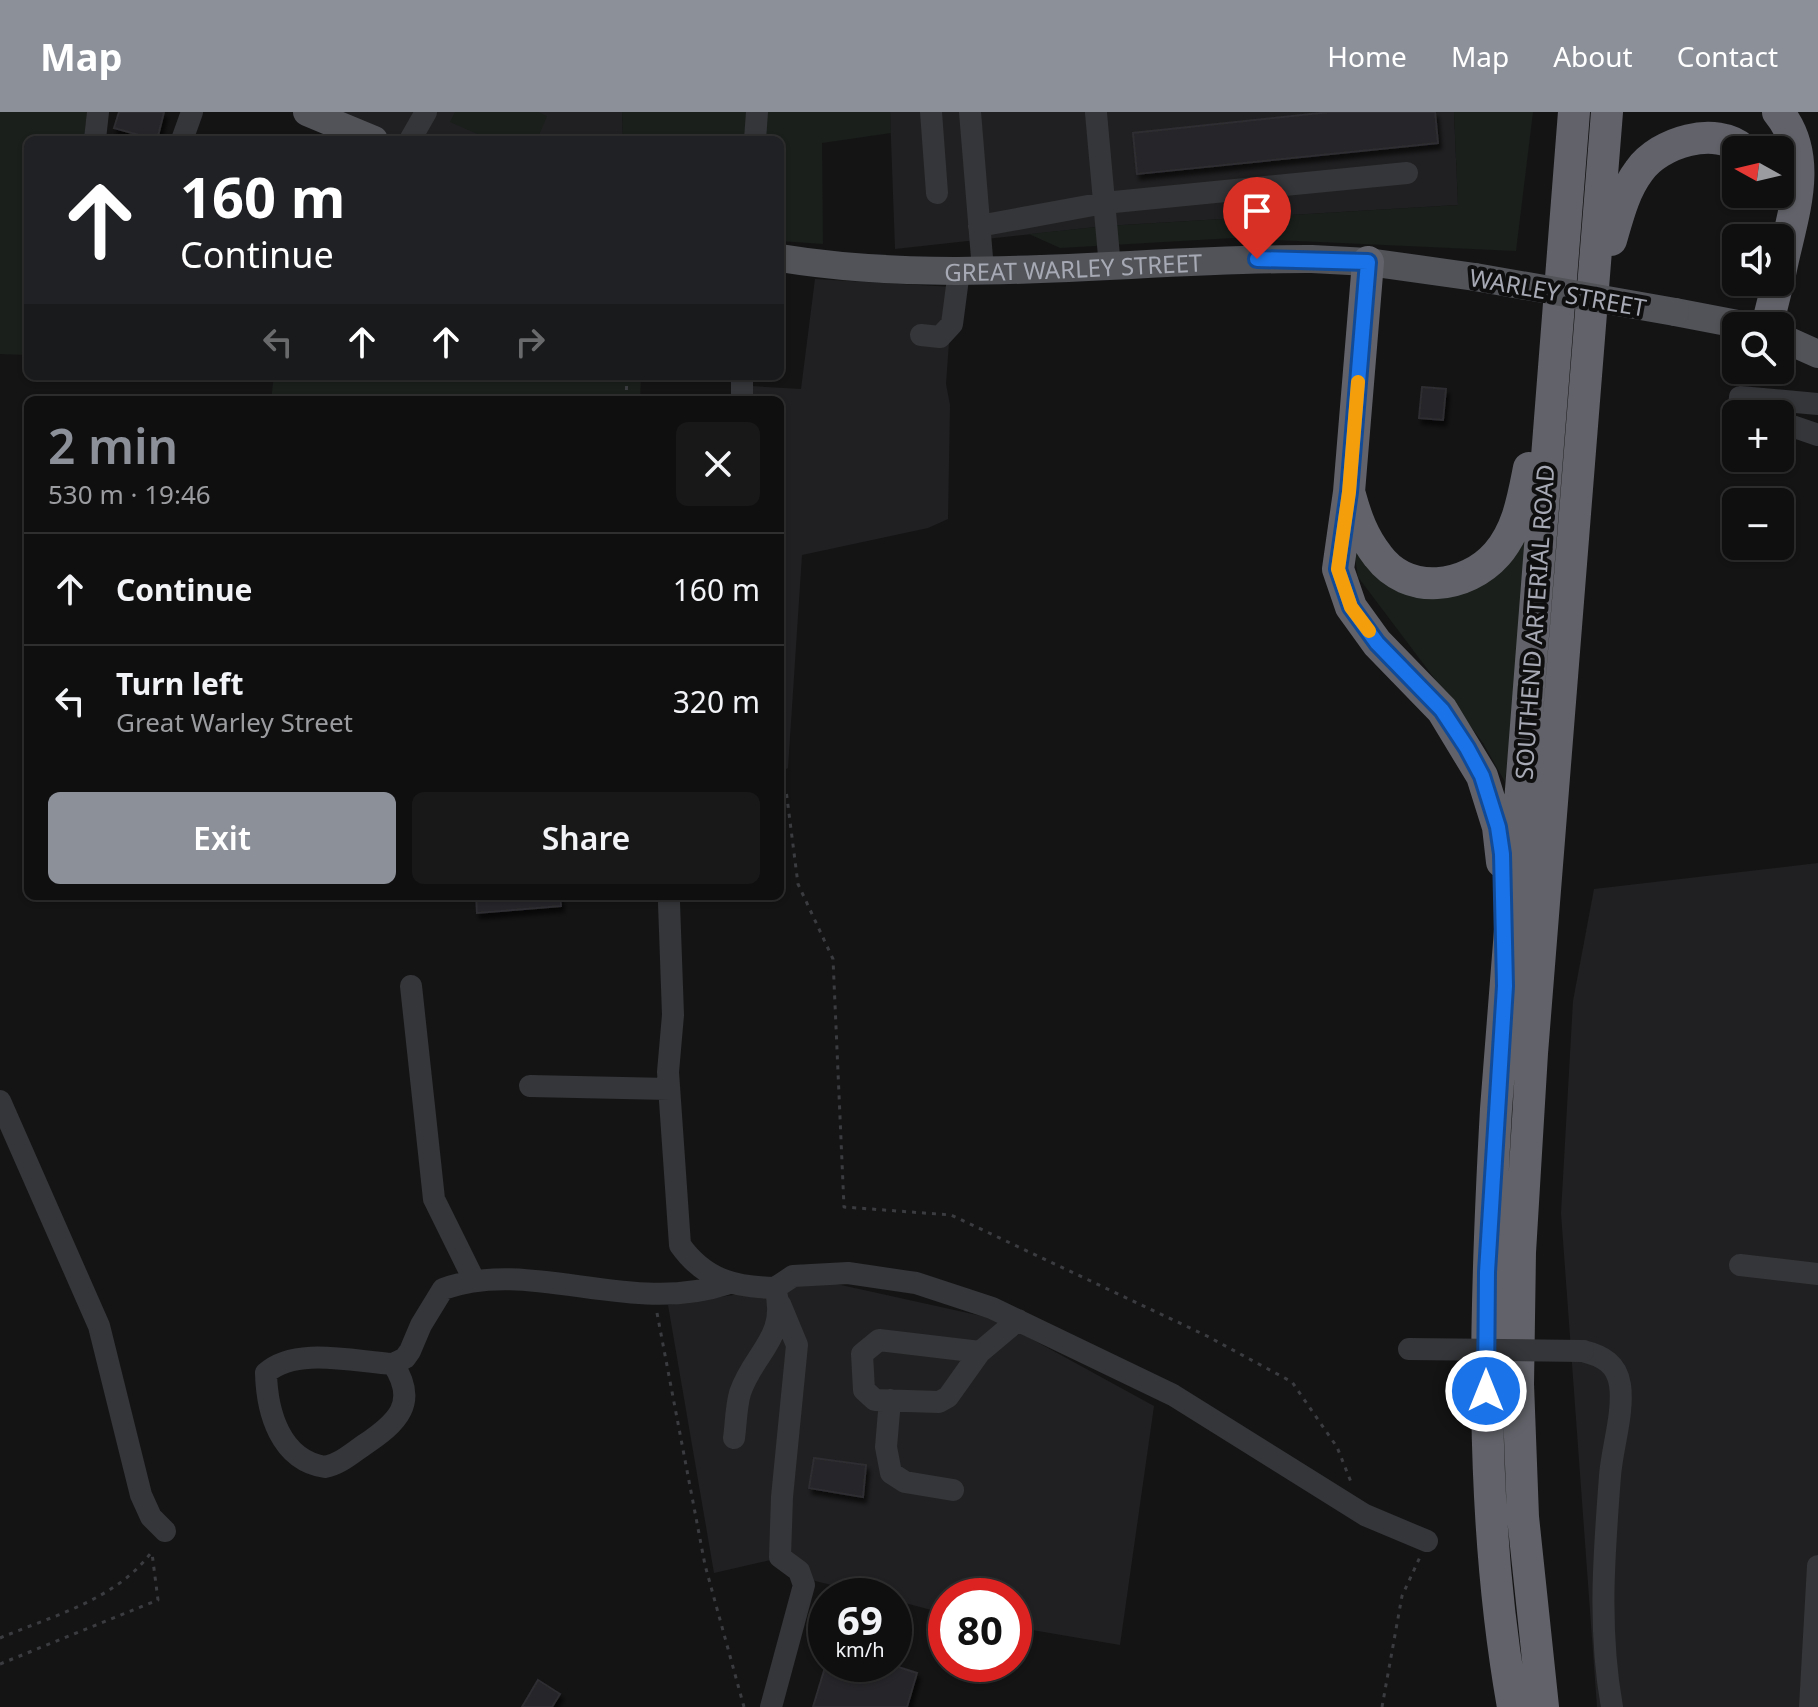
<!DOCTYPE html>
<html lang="en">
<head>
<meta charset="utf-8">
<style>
	body { margin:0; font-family:"Noto Sans",sans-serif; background:#181819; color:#f1f3f6; height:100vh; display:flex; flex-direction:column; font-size:30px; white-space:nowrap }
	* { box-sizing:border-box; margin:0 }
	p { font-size:26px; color:#9b9c9f }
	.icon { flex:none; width:44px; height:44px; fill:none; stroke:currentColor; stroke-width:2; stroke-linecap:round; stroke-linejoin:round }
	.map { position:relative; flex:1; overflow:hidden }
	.sheet { position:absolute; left:24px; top:284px; width:760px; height:504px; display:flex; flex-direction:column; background:#0f0f10; border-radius:12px; box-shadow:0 2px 6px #0004,0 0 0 2px #2f2f30 }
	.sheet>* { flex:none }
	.top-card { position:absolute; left:24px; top:24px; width:760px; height:244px; border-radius:12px; box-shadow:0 2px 6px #0004,0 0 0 2px #2f2f30; background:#202124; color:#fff; overflow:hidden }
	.needle { width:52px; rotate:278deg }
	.buttons { position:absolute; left:1722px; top:24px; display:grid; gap:16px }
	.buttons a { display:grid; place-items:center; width:72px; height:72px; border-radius:12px; background:#0f0f10; box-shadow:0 2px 6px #0004,0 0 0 2px #2f2f30; font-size:40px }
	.speed { position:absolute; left:808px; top:1466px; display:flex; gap:16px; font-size:40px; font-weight:700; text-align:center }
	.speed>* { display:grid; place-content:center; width:104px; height:104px; border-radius:50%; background:#0f0f10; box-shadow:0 2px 6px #0004,0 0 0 2px #2f2f30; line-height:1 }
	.speed small { font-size:20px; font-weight:400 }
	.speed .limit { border:12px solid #d22; background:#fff; color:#111 }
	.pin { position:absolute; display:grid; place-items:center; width:68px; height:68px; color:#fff; margin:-82px -34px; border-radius:50% 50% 50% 0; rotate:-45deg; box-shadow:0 0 8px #0007 }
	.pin .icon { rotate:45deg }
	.me { position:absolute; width:88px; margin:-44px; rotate:0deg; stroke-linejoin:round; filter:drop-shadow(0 0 6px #0008) }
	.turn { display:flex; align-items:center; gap:28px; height:168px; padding:0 24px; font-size:36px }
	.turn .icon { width:104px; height:104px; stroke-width:2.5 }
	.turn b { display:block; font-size:56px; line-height:68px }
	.lanes { display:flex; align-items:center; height:76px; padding:0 24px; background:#0003; justify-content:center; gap:40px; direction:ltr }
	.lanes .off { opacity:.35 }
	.round { display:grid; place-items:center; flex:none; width:84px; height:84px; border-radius:12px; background:#181819 }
	.headline { display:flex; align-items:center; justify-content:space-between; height:136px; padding:0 24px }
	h1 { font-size:48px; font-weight:600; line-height:60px; color:#8c9099 }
	.button { display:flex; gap:16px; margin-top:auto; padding:16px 24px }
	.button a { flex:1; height:92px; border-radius:12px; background:#8c9099; color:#fff; font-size:32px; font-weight:600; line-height:92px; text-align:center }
	.button a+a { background:#181819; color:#f1f3f6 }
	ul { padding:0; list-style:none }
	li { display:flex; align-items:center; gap:24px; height:112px; padding:0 24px; border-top:2px solid #2f2f30 }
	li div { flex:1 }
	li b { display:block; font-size:30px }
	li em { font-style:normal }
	header { display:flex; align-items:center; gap:48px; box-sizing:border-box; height:112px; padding:0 40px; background:#8c9099; color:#fff }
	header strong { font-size:38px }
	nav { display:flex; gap:44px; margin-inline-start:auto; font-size:28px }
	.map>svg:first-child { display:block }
	.built { fill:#202022 }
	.green { fill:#1a1f1b }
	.building { fill:#272729; stroke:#2e2e31; stroke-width:2; filter:url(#shadow) }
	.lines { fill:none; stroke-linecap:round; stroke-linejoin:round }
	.path { stroke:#3b3c40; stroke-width:3; stroke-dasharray:4 6; stroke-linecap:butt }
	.minor { stroke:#353639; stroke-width:22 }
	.major { stroke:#515358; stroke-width:28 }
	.highway { stroke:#62636a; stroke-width:32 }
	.minor-bridge { stroke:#353639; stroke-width:22 }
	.major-bridge { stroke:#515358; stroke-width:28 }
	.route-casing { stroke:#114b97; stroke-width:20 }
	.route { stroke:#1a73e8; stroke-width:14 }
	.slow { stroke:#f59e0b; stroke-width:14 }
	.labels { text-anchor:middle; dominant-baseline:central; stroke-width:8; stroke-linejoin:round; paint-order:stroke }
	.street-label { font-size:24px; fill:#a7aab4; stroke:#0f0f10 }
</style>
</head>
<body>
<header>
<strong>Map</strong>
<nav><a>Home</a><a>Map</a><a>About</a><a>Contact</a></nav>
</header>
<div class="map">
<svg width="1818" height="1595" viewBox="0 0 1818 1595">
	<defs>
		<filter id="shadow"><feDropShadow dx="3" dy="5.5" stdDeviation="2" flood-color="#0009"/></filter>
	</defs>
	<rect width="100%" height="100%" fill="#141415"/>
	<path class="built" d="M335 0H622L623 28H399Z
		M890 0H1454L1458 93 1106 114 895 137Z
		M815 167 953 175 946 272 950 293 948 407 928 416 802 443 788 656 780 660V288H736L751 274 801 277Z
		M1818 751V1595H1597L1561 1101 1573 889 1594 777Z
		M823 1169 995 1207 1154 1294 1120 1533 1014 1515V1484H946V1502L894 1488V1484H876L791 1463 779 1446 714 1461 668 1193Z"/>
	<path class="green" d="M0 0H87L84 28H28V243L0 242Z
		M455 0H538L547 4 537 28H491L450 10Z
		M622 0H890L891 21 822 31 823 132 780 129V28H623Z
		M1454 0H1533L1516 139 1233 126 1060 136 1029 122 1106 114 1458 93Z
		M274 264H641L640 288H271Z
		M1532 414 1505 670 1483 631 1358 465 1352 426 1443 486Z"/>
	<path class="building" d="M119 0H164L157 28 114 16Z
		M1330 0H1435L1438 31 1137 62 1133 21Z
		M1422 275 1446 277 1443 308 1419 306Z
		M476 784H560L561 794 477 801Z
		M814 1346 866 1353 863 1385 809 1376Z
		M826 1552H889L917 1561 907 1595H813Z
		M538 1568 560 1582 552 1595H522Z"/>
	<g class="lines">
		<path class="path" d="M626 288 627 264
			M780 678H786L798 772 833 847 844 1095 951 1103 1207 1224 1292 1270 1337 1335 1351 1370
			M657 1201 705 1453 744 1595
			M0 1526C52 1504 115 1488 150 1442
			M0 1552 158 1488 152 1441
			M1382 1595 1402 1484 1420 1445"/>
		<path class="minor" d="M931 0 937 81
			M970 0 983 158
			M1096 1 1110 155
			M95 27 98 0
			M182 28 192 0
			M410 28 426 0
			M755 28 757 0
			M979 114 1104 91 1407 61
			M921 223 940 225 952 212 959 159
			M742 288V264
			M1754 302 1739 295 1740 285 1818 292
			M1780 310 1818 323
			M669 791 673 903 668 960 680 1133C705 1168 734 1175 775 1176
			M411 874 434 1087 474 1168
			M530 974 669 977
			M0 989 99 1214 141 1383 151 1405 165 1419
			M1740 1153 1818 1162
			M1583 1239C1603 1244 1617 1252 1620 1273 1624 1301 1612 1336 1610 1364 1604 1442 1598 1518 1612 1595
			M980 1240 879 1228 862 1242 864 1278 875 1288 939 1290 948 1285 980 1240 1018 1208
			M393 1252C419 1291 397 1311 364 1333 351 1342 340 1352 325 1355 280 1348 267 1300 266 1261 296 1234 355 1250 393 1252L405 1246 410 1239 421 1213 443 1177C530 1145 630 1204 726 1172
			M890 1288 886 1335 891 1361 905 1370 953 1378
			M734 1326C736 1312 736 1295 740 1281 753 1241 789 1225 775 1176L793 1164 848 1161 916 1171 992 1196 1173 1283 1365 1403 1427 1429
			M771 1595 804 1473 799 1459 780 1445 782 1385 797 1233 780 1192
			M1810 1595 1818 1454"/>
		<g class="major">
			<path d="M307 0 374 28"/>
			<path id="s1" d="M780 146C956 175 1135 146 1312 147L1368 150 1475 165"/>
			<path d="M1675 200 1748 214"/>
			<path d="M1780 225 1818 242"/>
		</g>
		<path class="highway" d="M1778 0C1817 47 1790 109 1780 162
			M1611 128C1618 104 1624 79 1639 59 1659 30 1716 13 1744 38
			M1368 150 1349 380 1338 457 1351 495 1377 531 1442 598 1482 664 1498 715 1502 750
			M1767 214 1778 170
			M1350 383C1356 405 1363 425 1378 444 1408 484 1466 477 1497 442 1518 418 1523 386 1529 356
			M1513 1595C1478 1397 1485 1196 1496 997L1574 0
			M1543 1595 1523 1405 1518 1272 1520 1140 1532 941 1607 0"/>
		<path class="minor-bridge" d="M1409 1237 1583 1239"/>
		<path class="major-bridge" d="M1475 165 1675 200"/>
	</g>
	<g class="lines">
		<defs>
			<path id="route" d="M1257 147 1368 150 1349 380 1338 457 1351 495 1377 531 1442 598 1467 636 1482 664 1498 715 1502 742 1505 874 1487 1160 1486 1279"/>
		</defs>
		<use href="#route" class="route-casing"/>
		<use href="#route" class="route"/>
		<path class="slow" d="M1358 270 1349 380 1338 457 1351 495 1369 519"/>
	</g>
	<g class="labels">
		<g class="street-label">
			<text stroke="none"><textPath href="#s1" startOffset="294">GREAT WARLEY STREET</textPath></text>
			<text transform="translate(1558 180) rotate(10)">WARLEY STREET</text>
			<text transform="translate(1534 510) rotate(-86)">SOUTHEND ARTERIAL ROAD</text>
		</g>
	</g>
</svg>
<div class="buttons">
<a><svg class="needle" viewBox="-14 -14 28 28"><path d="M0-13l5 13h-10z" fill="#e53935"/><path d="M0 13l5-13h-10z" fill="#9b9c9f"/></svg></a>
<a><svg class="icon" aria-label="sound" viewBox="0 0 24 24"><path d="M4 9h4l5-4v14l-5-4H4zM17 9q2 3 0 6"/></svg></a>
<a><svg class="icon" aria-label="search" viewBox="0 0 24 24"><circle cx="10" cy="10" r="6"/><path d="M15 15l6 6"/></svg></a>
<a>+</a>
<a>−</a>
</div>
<div class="speed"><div>69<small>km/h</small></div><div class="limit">80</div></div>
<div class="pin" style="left:1257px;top:147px;background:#d93025"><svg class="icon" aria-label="arrive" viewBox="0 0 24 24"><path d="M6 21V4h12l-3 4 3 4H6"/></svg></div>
<svg class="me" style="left:1486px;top:1279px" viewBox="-20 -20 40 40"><circle r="17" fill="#1a73e8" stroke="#fff" stroke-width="3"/><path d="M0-11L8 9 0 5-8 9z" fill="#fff"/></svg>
<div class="top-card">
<div class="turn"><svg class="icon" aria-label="ahead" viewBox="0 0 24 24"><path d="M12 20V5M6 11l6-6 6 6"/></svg><div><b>160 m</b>Continue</div></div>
<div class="lanes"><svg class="icon off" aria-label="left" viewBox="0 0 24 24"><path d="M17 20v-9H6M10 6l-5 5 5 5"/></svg><svg class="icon" aria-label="ahead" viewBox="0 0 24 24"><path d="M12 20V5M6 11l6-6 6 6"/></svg><svg class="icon" aria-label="ahead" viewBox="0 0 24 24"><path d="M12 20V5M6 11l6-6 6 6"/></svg><svg class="icon off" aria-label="right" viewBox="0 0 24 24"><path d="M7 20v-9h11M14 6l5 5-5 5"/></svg></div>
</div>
<section class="sheet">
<div class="headline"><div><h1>2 min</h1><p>530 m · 19:46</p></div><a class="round"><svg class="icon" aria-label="close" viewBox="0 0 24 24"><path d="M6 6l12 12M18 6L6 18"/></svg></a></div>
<ul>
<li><svg class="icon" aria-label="ahead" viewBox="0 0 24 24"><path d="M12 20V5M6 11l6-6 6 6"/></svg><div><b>Continue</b></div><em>160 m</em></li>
<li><svg class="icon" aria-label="left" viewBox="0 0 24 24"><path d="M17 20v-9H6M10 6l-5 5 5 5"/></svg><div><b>Turn left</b><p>Great Warley Street</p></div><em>320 m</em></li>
</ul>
<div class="button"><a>Exit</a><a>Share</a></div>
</section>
</div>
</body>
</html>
